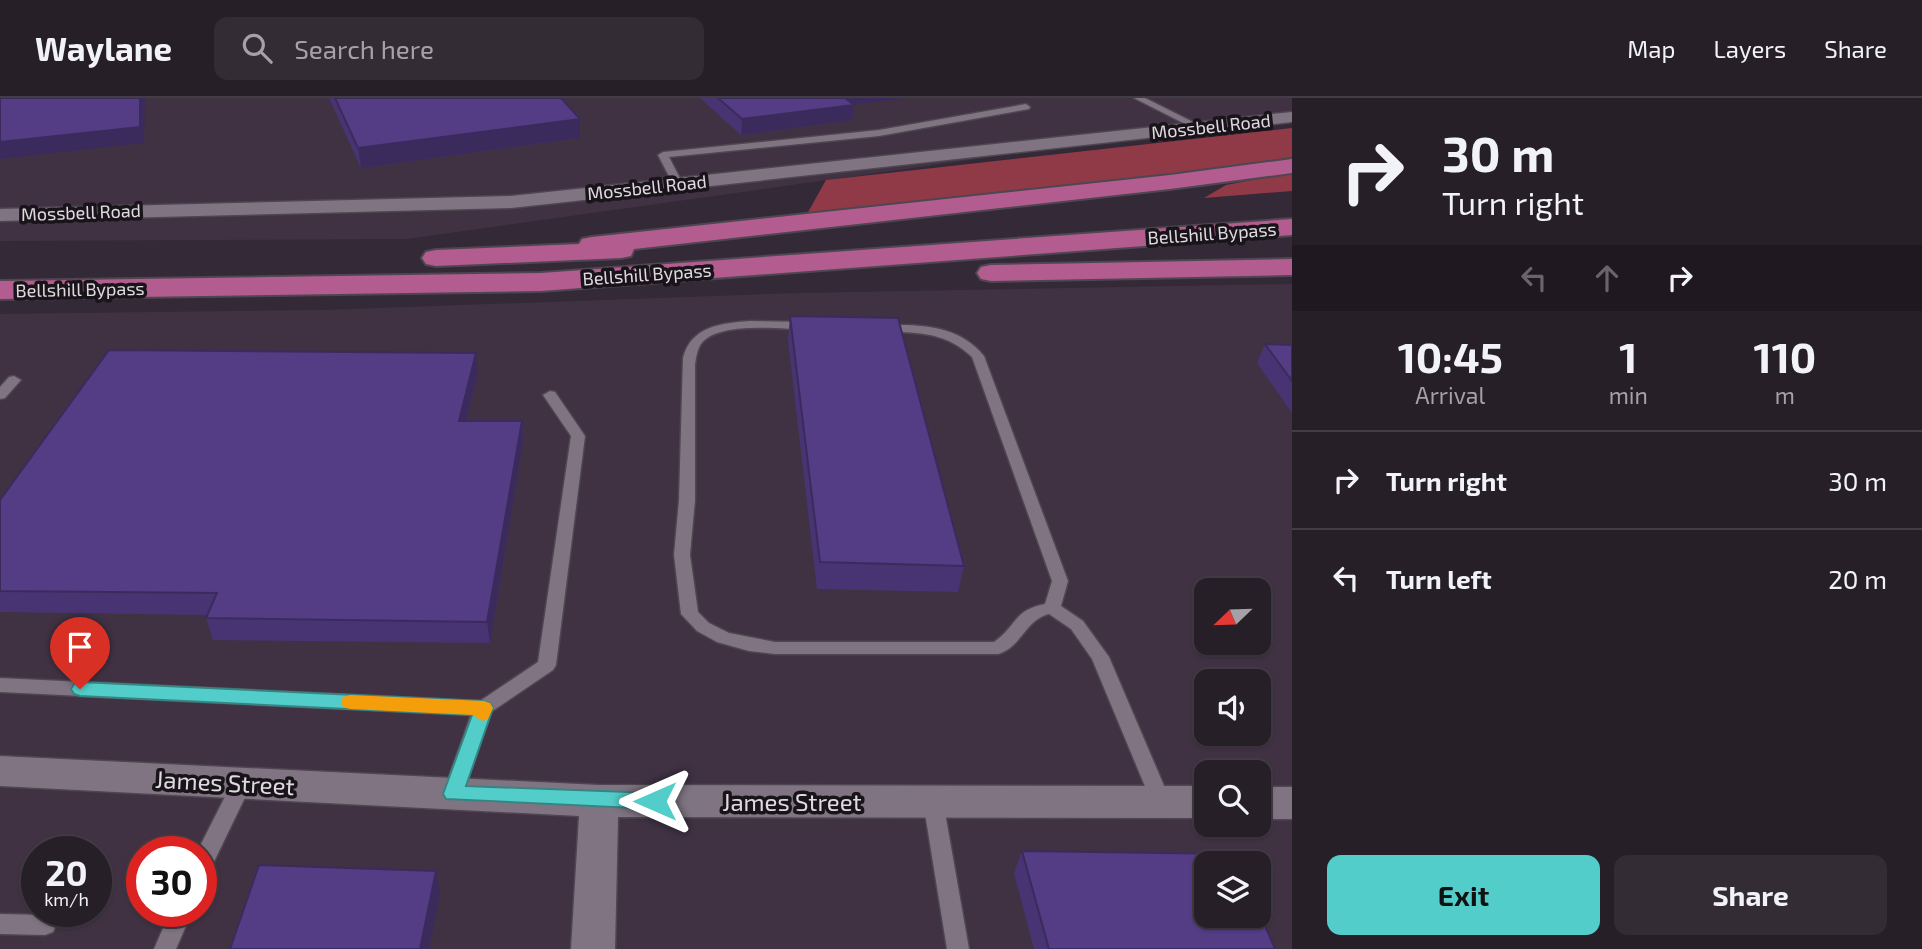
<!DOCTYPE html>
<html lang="en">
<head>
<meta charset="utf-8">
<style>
	body { margin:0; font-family:"Exo 2",sans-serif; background:#332c34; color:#f1f3f6; height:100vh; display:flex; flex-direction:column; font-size:26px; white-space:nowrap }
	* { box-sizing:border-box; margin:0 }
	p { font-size:23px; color:#a4a2a8 }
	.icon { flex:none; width:38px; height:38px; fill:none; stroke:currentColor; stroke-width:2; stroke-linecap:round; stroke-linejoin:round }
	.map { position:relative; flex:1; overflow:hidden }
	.details { display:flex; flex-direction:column; background:#271f28; width:630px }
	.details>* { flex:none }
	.top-card { background:#271f28; color:#f1f3f6; overflow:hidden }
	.needle { width:46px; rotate:247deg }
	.tools { position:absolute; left:1194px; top:480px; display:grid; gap:14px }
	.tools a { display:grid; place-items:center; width:77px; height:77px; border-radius:14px; background:#271f28; box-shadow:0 2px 5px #0004,0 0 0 2px #433d45; font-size:35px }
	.speed { position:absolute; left:21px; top:738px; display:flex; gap:14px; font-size:35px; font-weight:700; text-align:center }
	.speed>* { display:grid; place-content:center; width:91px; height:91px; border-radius:50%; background:#271f28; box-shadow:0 2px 5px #0004,0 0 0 2px #433d45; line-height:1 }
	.speed small { font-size:18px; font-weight:400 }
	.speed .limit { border:10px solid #d22; background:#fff; color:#111 }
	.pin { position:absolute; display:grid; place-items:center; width:60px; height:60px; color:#fff; margin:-72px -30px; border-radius:50% 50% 50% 0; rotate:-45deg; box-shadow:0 0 7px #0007 }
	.pin .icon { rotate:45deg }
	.me { position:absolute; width:77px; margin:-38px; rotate:270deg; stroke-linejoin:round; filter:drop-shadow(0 0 5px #0008) }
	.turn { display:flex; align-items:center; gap:24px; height:147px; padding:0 35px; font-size:32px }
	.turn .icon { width:91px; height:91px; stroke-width:2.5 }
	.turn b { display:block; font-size:49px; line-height:60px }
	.lanes { display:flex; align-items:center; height:66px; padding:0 35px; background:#0003; justify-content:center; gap:35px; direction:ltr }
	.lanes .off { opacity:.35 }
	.eta { display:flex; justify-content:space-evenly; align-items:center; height:119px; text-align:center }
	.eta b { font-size:42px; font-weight:700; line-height:49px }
	.button { display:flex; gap:14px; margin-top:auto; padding:14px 35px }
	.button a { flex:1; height:80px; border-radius:14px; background:#53cdca; color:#111; font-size:28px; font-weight:700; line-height:80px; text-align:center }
	.button a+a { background:#332c34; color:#f1f3f6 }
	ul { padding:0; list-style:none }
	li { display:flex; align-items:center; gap:21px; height:98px; padding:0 35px; border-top:2px solid #433d45 }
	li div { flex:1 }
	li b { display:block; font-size:26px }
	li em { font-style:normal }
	header { display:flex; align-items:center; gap:42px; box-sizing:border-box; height:98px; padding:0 35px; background:#271f28; border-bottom:2px solid #433d45 }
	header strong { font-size:33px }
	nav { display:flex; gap:38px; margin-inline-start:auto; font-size:24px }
	.search { width:490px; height:63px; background:#332c34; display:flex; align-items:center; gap:18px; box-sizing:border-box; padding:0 24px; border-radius:14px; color:#a4a2a8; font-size:26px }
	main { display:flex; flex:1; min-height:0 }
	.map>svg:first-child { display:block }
	.built { fill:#403243; fill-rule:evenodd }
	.forest { fill:#903a48 }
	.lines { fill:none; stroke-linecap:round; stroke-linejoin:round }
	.service-casing { stroke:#4e4650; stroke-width:3 }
	.minor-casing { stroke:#4e4650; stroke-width:3 }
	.trunk-casing { stroke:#4e4650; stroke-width:4 }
	.service { fill:#807482; fill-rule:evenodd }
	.minor { fill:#807482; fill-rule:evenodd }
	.trunk { fill:#b25c8f; fill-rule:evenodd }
	.wall { fill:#483472 }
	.shaded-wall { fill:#3b2b5d }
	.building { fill:#543d85; stroke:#3b2b5d; stroke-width:2 }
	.route { fill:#53cdca; stroke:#368583; stroke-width:2 }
	.slow { fill:#f59e0b }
	.labels { text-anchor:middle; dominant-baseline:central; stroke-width:7; stroke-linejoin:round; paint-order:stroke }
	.far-street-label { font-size:18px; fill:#e0d9e1; stroke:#19141a }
	.near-street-label { font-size:24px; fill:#e0d9e1; stroke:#19141a }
</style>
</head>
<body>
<header>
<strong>Waylane</strong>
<div class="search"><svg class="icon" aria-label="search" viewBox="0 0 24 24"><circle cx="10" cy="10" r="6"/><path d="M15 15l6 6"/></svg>Search here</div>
<nav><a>Map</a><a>Layers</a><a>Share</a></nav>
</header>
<main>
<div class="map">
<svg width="1292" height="851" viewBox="0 0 1292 851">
	<rect width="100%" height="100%" fill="#342936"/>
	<path class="built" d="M0 0H1292V24L1049 51 407 141 0 143Z
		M1292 186V851H0V216L323 212 800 195ZM1206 492H1258V544H1206ZM1206 583H1258V635H1206ZM1206 674H1258V726H1206ZM37 754H96V814H37ZM142 754H201V814H142ZM1206 765H1258V817H1206Z"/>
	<path class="forest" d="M1292 30V60L1169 78 807 116 826 82Z
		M1292 74V93L1204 100 1226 87Z"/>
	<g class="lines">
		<defs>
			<path id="service" d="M1134 0H1145L1203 29 1195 31Z
				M1026 6 1030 9 1029 11 879 38 669 59 683 86 678 89 673 86 658 57 663 54 879 32Z
				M750 223 808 224 814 228 808 232C782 231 718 223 701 246 697 252 696 260 695 267V402L690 457 698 514 709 525 729 535 775 544H994C1017 528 1013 512 1045 506L1052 483 972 259C951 239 929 235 900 234 891 234 881 236 874 230 881 224 891 226 900 227 932 227 963 232 984 258L1068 483 1061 508 1083 523 1109 559 1171 704 1168 710 1161 712 1154 710 1092 561 1071 531 1049 516C1025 522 1022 549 998 556H775L749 553 717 544 697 533 681 516 674 457 679 402 683 260C691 228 722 225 750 223Z
				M14 278 21 282 5 300 0 301V289L9 279Z
				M550 293 555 294 585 338 556 567 553 572 491 614 460 702 453 704 446 702 443 696 471 617 0 594V580L480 603 538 564 571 338 543 297Z
				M242 677 249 679 252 685 209 774 201 776V754H197L235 679Z
				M933 695 940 697 943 703 969 851H947L923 703 926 697Z
				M170 814H192L176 851H154Z
				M0 816 45 817 53 820 56 827 53 834 45 837 0 836Z"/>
			<path id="minor" d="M1292 14V24L511 110 0 123V111L511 98Z
				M0 658 599 687 1206 688V720L618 719 615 851H571L579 718 0 688Z
				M1258 689H1292V721H1258Z"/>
			<path id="trunk" d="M1292 61V75L1170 91 634 151 631 158 621 160 436 168 426 166 422 160 426 154 436 152 579 146 582 141 592 139 1170 77Z
				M1292 121V137L541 193 0 201V183L541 175Z
				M1292 161V177L991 183 981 181 977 175 981 169 991 167Z"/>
		</defs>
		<use href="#service" class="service-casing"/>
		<use href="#minor" class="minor-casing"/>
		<use href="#trunk" class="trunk-casing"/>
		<use href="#service" class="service"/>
		<use href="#minor" class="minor"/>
		<use href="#trunk" class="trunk"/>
	</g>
	<path class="wall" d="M329 0H561L580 21V40L361 70Z
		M700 0H903L854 6 852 22 741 37Z
		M790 218 964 468 958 494 817 491 788 242Z
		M1265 246 1292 247V315L1257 265Z
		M478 275 466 323H522L523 344 490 545 213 542 206 520 207 517 0 514V402Z
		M1022 753 1275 851H1034L1014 775Z"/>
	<path class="shaded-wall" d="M140 0H145L144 45 0 61V44Z
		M836 0H903L835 9Z
		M854 7 852 22 741 37 742 21Z
		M580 21V40L361 70 358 50Z
		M476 255 478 275 461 343 459 323Z
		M522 323 523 344 490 545 487 524Z
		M436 773 440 795 429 851H420Z"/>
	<path class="building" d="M0 0H140V29L0 44Z
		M335 0H561L580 21 358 50Z
		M718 0H845L854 7 742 21Z
		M790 218 898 220 964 468 820 464Z
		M1265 246 1292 247V283Z
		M109 252 476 255 459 323H522L487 524 206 520 217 495 0 493V402Z
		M1022 753 1233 756 1237 765H1206V817H1258V812L1275 851H1049Z
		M259 767 436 773 420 851H230Z"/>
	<path class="route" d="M80 584 484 603 490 605 493 610 466 688 655 695 662 697 665 703 662 709 655 711 446 701 443 696 472 617 80 598 74 596 71 591 74 586Z"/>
	<path class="slow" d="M350 597 484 603 490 605 493 610 488 621 482 623 473 617 350 611 343 609 341 604 343 599Z"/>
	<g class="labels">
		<g class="far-street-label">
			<text transform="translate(1211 28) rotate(-6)">Mossbell Road</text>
			<text transform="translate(647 89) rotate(-6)">Mossbell Road</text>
			<text transform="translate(81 114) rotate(-2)">Mossbell Road</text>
			<text transform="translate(1212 135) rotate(-4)">Bellshill Bypass</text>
			<text transform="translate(647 176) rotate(-4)">Bellshill Bypass</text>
			<text transform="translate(80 191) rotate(-1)">Bellshill Bypass</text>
		</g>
		<g class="near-street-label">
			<text transform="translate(225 684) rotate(3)">James Street</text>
			<text x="792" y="703">James Street</text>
		</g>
	</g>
</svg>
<div class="tools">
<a><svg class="needle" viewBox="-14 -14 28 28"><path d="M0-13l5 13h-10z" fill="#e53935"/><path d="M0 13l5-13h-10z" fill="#a4a2a8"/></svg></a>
<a><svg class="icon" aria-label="sound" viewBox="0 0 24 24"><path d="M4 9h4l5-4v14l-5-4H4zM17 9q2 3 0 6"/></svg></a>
<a><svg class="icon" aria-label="search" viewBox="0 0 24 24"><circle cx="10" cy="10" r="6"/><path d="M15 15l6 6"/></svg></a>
<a><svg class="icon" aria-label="layers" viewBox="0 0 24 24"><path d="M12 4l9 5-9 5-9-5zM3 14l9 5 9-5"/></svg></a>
</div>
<div class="speed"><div>20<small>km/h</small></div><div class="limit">30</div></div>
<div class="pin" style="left:80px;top:591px;background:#d93025"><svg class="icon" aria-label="arrive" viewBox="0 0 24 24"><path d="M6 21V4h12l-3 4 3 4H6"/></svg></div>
<svg class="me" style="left:655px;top:703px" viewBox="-20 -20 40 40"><path d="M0-17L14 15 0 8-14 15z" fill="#53cdca" stroke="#fff" stroke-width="4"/></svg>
</div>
<section class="details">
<div class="top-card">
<div class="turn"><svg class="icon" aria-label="right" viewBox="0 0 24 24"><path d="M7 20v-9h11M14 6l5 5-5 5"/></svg><div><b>30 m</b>Turn right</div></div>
<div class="lanes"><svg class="icon off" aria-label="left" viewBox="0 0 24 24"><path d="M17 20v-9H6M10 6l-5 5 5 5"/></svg><svg class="icon off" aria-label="ahead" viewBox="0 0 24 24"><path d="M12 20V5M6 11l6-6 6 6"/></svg><svg class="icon" aria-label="right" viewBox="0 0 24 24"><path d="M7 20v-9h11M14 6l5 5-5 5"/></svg></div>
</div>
<div class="eta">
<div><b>10:45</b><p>Arrival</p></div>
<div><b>1</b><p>min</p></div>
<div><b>110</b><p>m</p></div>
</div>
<ul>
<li><svg class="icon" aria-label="right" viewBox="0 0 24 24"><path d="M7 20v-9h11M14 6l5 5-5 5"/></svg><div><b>Turn right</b></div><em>30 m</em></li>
<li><svg class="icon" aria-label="left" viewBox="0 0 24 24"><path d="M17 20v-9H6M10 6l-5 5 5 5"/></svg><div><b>Turn left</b></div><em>20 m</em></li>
</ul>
<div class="button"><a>Exit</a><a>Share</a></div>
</section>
</main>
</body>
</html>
